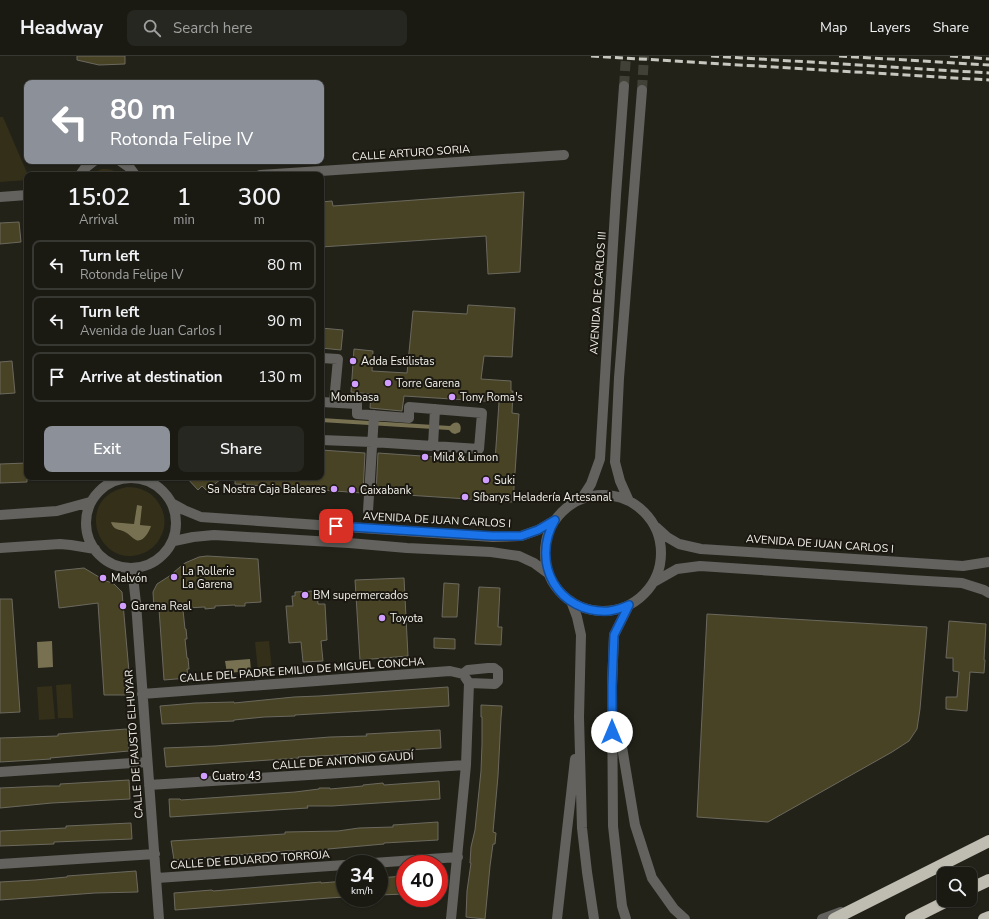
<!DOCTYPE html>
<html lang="en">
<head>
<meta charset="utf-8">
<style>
	body { margin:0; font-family:"Nunito Sans",sans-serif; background:#272721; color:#f1f3f6; height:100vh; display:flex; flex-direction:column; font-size:15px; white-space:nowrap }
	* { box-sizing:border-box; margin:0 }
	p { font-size:13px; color:#9fa1a0 }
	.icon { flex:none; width:22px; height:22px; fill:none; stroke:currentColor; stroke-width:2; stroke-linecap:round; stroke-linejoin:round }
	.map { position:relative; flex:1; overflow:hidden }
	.sheet { position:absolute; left:24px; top:116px; width:300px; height:308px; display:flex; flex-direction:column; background:#1a1a13; border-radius:8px; box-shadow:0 1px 3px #0004,0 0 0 1px #383833 }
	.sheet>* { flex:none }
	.hud { position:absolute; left:24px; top:24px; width:300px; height:84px; border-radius:8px; box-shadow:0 1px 3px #0004,0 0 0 1px #383833; background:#8c9099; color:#fff; overflow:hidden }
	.controls { position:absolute; left:937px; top:811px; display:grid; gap:8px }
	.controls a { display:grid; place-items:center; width:40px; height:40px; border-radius:8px; background:#1a1a13; box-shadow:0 1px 3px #0004,0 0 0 1px #383833; font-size:20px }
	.speed { position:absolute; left:336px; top:799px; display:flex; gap:8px; font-size:20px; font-weight:700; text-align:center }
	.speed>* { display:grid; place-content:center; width:52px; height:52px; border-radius:50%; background:#1a1a13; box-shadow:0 1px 3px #0004,0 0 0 1px #383833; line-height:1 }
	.speed small { font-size:10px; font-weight:400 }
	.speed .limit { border:6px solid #d22; background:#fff; color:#111 }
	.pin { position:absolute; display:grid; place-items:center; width:34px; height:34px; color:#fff; margin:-17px; border-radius:8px; box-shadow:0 2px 6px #0006 }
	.me { position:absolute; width:44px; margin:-22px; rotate:0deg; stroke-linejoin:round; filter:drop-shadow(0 0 3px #0008) }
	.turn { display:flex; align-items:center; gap:14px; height:84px; padding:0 20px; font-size:18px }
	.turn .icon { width:52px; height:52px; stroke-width:2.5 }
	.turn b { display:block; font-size:28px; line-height:34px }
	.eta { display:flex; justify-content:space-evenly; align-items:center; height:68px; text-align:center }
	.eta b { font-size:24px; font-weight:600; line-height:28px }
	.button { display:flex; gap:8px; margin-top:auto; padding:8px 20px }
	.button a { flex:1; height:46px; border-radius:8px; background:#8c9099; color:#fff; font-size:16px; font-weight:600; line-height:46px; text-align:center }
	.button a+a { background:#272721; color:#f1f3f6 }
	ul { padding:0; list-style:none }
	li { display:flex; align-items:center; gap:12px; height:50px; margin:0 8px 6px; padding:0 12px; border:2px solid #383833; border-radius:8px }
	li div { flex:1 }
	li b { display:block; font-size:15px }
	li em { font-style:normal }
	header { display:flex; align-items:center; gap:24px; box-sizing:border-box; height:56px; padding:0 20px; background:#1a1a13; border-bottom:1px solid #383833 }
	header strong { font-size:19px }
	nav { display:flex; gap:22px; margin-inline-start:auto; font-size:14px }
	.search { width:280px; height:36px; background:#272721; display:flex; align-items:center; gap:10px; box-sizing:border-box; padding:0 14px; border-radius:8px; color:#9fa1a0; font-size:15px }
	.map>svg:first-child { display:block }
	.green { fill:#342f19; fill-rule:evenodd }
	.water { fill:#777152 }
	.building { fill:#484325; stroke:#6b695e }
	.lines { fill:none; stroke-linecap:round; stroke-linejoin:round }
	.minor-tunnel { stroke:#424138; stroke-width:10; stroke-dasharray:10 5; stroke-linecap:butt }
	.minor { stroke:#63625e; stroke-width:10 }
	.highway { stroke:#bfbdb2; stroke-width:12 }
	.rail { stroke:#c7c6bf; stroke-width:3; stroke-dasharray:8 4; stroke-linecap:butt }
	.route-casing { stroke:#114b97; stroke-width:10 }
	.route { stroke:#1a73e8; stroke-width:7 }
	.poi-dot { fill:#d19dfe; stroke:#1a1810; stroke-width:1.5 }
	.labels { text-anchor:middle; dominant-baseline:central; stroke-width:4; stroke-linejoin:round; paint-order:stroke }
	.street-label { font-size:11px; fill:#f2f1eb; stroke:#1a1810 }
	.poi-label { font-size:11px; fill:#f2f1eb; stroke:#1a1810; text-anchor:start }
</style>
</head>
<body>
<header>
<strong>Headway</strong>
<div class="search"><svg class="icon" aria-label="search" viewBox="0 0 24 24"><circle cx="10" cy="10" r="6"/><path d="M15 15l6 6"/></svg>Search here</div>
<nav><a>Map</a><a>Layers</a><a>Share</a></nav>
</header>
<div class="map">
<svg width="989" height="863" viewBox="0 0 989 863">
	<rect width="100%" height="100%" fill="#232219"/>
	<path class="green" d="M0 61H3L28 119 27 124 0 126Z
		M102 113C110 113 115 114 121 119H92L97 115Z
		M127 431C139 431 151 435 158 446 165 456 167 469 161 480 157 489 150 495 141 498 97 513 73 441 127 431ZM137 449 142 450 140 469 150 470 135 483 126 476 118 474 111 466 134 468Z
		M269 585 272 614 258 615 255 586Z
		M71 628 73 662H58L56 629Z
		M52 630 55 663 39 664 37 631Z"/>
	<path class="water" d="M321 362 450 370C456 363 463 367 460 376L455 378 452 377 449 374 321 366Z
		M137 449 142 450 140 469 151 470C149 476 143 487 136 484 132 482 129 478 125 476 119 473 113 474 111 466L134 468Z
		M52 585 53 611 38 612 37 586Z
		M250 603 251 615 227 617 225 605Z"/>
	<path class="building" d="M77 0H125V8L99 9 77 4Z
		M524 136 520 216 488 218 486 180 321 191V146L332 145 333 150Z
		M19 166 21 186 0 188V167Z
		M468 249 515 252 512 301 484 300 481 323 511 325V335H513L512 357 519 358 513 446 376 437 378 397 495 405 499 346 404 340 402 355 370 352 371 338 351 336 354 293 373 295 372 315 407 317 413 255 467 258Z
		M321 272 343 274 341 294 321 292Z
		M12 305 15 337 0 338V306Z
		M321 394 365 397 363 437 235 428V421H321Z
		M27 407V426L0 427V408Z
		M186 421H223L207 435 202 430 198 434Z
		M207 500 258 503 261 546 245 547V550H235V549L215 550V552L205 553V551L185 552 186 554H183L185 573H186L187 583H185L187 602H188L189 613H187L188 622 164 624 159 553H154L153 536 157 528 168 521 185 507 199 501Z
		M84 512 104 524 114 528 122 536 131 639H104L98 547 59 552 55 515Z
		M404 522 408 600 360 604 355 524Z
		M444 527 459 528 457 561H442Z
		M479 531 500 532 498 571H502L501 589 475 588Z
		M314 535V538H317L318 548H325L327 584 321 585 323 605 303 606 301 586 289 587 286 550H293L292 540H295V536Z
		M0 543H12L20 656 0 657Z
		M707 558 927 571 920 653 917 673 909 685 892 696 768 766 697 761Z
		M949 565 986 568 984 604H985L984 617 970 616 967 655 946 653V641H957L959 616 953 615V602H946Z
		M434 582 455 583V593L434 592Z
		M448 631 449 650 295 659V660L264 661 234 664V665L162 668 160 650 195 647 234 646V647L294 641 319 640Z
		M481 649 502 650 501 662 498 720 493 776 496 777 495 788H493L490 810 485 863 466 861 467 835 471 807H470L471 791 475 774 481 715 482 688V661H481Z
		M127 673 129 695 50 702 51 703 0 706V682L58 680V678Z
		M440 674 441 692 359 697V698L298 701 299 702 166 711 164 692 215 690 330 681 367 680 366 678Z
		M129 724 130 743 52 747 0 752V732L46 730H60V728Z
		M439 725 440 743 332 750H307L308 752 291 753 170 761 169 743H180L181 744 295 736 319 733V732H330V733L363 730V729L383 727 384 729Z
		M438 766V784L384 787V788L328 793V794L286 795 174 804 171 785 285 778V776L338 775 359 772 393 771V769Z
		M131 767 132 783 54 786V788L0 790V775L66 772V770L88 769Z
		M136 815 138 836 95 837 0 844V826L35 824 67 821V820Z
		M404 820 405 838 379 839V822Z
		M345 825V841L329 842 175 854 174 837 212 834 213 835 321 826V827Z"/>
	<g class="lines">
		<path class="minor-tunnel" d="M624 30 626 0
			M642 34 644 0"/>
		<path class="minor" d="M120 105 130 112 135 119
			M80 119 85 112 94 105
			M260 119 564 99
			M0 141 27 139
			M321 302 338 303 334 346
			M321 346 357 348V358L409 362V351L482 357 479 393 372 386 321 384
			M433 390 435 353
			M86 467a45 45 0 1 1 90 0a45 45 0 1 1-90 0Z
			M545 497a58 58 0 1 1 116 0a58 58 0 1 1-116 0Z
			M582 442 591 428 600 403 616 139 624 30
			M629 445 620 425 615 406 619 322 642 34
			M173 448 184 454 201 461 493 481 521 480 538 474 555 464
			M368 455 374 359
			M0 459 57 455 90 446
			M656 471 667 481 679 488 701 493 963 510 989 506
			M174 485 193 481 214 479 349 487 407 492 491 496 519 500 534 507 549 518
			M0 492 60 488 71 489 95 493
			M132 512 136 547 159 863
			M654 526 677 513 700 510 910 524 962 527 984 534 989 537
			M571 545 577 561 581 579 579 661 582 772 587 816 594 863
			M463 618 468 614 488 612H494L498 615V625L495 628 469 627
			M142 638 450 615 463 618 469 627 466 709 451 863
			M617 661 635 769 652 822 674 853 685 863
			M0 716 147 706
			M149 729 466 709
			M0 808 155 798
			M359 808 458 801
			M157 822 345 809
			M557 863 575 703
			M626 863 622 850 613 770 612 630 614 579 629 549
			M822 863 841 856"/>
		<path class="highway" d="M970 833 989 824
			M834 863 989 785
			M911 863 949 844
			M984 863 989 861"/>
		<path class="rail" d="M591 0 989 24
			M711 0 989 17
			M839 0 989 9
			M950 0 989 3"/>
	</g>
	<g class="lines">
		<defs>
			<path id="route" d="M336 470 492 480H521L538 474 555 464C530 507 558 558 609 555 616 554 622 552 629 549L614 579 612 630V676"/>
		</defs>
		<use href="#route" class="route-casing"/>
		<use href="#route" class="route"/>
	</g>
	<g class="poi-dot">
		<circle cx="353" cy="305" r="4"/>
		<circle cx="388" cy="327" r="4"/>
		<circle cx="355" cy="328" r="4"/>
		<circle cx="452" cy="341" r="4"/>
		<circle cx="425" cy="401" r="4"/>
		<circle cx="486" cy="424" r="4"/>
		<circle cx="334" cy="433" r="4"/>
		<circle cx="352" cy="434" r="4"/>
		<circle cx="465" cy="441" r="4"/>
		<circle cx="174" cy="521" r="4"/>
		<circle cx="103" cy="522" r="4"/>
		<circle cx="305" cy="539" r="4"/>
		<circle cx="123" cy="550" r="4"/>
		<circle cx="382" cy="562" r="4"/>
		<circle cx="204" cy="720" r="4"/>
	</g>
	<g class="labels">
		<g class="street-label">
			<text transform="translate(411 97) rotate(-4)">CALLE ARTURO SORIA</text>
			<text transform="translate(598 237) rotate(-86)">AVENIDA DE CARLOS III</text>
			<text transform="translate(437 464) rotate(3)">AVENIDA DE JUAN CARLOS I</text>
			<text transform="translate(820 488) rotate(4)">AVENIDA DE JUAN CARLOS I</text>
			<text transform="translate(302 614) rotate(-4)">CALLE DEL PADRE EMILIO DE MIGUEL CONCHA</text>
			<text transform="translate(134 688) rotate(-94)">CALLE DE FAUSTO ELHUYAR</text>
			<text transform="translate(343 705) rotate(-4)">CALLE DE ANTONIO GAUDÍ</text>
			<text transform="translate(250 804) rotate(-4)">CALLE DE EDUARDO TORROJA</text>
		</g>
		<g class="poi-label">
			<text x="361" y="305">Adda Estilistas</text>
			<text x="396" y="327">Torre Garena</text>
			<text x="355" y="341" text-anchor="middle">Mombasa</text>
			<text x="460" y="341">Tony Roma's</text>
			<text x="433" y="401">Mild &amp; Limon</text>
			<text x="494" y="424">Suki</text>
			<text x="326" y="433" text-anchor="end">Sa Nostra Caja Baleares</text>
			<text x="360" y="434">Caixabank</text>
			<text x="473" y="441">Síbarys Heladería Artesanal</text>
			<text x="182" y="515">La Rollerie<tspan x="182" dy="13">La Garena</tspan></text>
			<text x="111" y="522">Malvón</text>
			<text x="313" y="539">BM supermercados</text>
			<text x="131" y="550">Garena Real</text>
			<text x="390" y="562">Toyota</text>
			<text x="212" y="720">Cuatro 43</text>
		</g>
	</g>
</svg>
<div class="controls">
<a><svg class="icon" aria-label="search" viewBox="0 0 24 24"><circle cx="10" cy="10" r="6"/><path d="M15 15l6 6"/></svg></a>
</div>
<div class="speed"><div>34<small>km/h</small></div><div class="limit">40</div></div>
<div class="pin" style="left:336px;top:470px;background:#d93025"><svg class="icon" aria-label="arrive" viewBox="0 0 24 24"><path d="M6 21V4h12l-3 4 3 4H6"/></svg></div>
<svg class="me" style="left:612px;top:676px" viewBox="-20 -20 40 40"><circle r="19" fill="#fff"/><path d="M0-13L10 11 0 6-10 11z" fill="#1a73e8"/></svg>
<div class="hud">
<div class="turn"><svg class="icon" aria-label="left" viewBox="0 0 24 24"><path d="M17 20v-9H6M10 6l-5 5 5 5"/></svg><div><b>80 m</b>Rotonda Felipe IV</div></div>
</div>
<section class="sheet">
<div class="eta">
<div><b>15:02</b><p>Arrival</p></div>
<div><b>1</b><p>min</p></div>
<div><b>300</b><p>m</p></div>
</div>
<ul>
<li><svg class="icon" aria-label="left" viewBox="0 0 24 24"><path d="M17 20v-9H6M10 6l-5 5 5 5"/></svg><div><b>Turn left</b><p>Rotonda Felipe IV</p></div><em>80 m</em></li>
<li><svg class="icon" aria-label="left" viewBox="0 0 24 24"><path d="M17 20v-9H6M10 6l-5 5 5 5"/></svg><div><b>Turn left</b><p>Avenida de Juan Carlos I</p></div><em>90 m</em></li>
<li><svg class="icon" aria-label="arrive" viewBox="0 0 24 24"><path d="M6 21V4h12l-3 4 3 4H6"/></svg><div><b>Arrive at destination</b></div><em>130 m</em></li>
</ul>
<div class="button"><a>Exit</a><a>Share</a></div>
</section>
</div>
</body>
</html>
